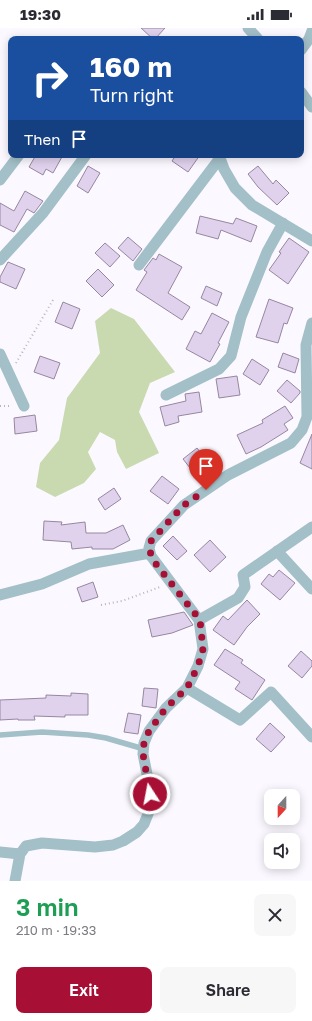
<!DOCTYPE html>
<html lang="en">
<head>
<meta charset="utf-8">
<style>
	body { margin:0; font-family:"Golos Text",sans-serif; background:#f7f7f7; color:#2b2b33; height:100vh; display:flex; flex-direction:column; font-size:15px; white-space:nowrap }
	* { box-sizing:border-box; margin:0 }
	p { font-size:13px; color:#7c7c81 }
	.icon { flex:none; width:22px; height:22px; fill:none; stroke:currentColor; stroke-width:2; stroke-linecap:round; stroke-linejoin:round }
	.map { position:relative; height:853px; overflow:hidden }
	.drawer { display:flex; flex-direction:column; background:#fff; flex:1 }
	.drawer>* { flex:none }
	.banner { position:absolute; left:8px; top:8px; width:296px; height:122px; border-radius:8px; box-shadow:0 2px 10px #0003; background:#1a4fa0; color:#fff; overflow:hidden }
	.needle { width:26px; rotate:201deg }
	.tools { position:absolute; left:264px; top:761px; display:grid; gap:8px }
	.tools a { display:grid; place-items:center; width:36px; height:36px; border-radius:8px; background:#fff; box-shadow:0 2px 10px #0003; font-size:20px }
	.pin { position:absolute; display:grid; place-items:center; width:34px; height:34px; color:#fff; margin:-41px -17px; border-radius:50% 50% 50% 0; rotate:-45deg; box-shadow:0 0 4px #0007 }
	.pin .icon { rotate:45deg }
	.me { position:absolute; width:44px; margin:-22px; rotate:349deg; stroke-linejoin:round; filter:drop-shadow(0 0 3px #0008) }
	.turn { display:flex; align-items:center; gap:14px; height:84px; padding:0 16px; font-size:18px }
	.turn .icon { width:52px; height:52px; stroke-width:2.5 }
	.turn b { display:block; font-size:28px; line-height:34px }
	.then { display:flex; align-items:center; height:38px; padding:0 16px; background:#0003; gap:8px; font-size:15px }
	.round { display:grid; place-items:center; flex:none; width:42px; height:42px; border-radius:8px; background:#f7f7f7 }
	.headline { display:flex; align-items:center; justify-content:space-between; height:68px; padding:0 16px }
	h1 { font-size:24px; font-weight:600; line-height:30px; color:#1e9e55 }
	.cta { display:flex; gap:8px; margin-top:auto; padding:8px 16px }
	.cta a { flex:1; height:46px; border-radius:8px; background:#a80f35; color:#fff; font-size:16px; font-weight:600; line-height:46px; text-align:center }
	.cta a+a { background:#f7f7f7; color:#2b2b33 }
	.status { display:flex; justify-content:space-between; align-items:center; height:28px; padding:0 20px; background:#fff; direction:ltr }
	.status svg { height:11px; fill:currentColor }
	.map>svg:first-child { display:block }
	.green { fill:#c9dab0 }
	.building { fill:#e0d1ed; stroke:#9687a1 }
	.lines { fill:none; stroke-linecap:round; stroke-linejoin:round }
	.path { stroke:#b8b5bd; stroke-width:2; stroke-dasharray:1 3; stroke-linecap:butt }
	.lane { stroke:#a3bfc7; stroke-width:5.5 }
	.street { stroke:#a3bfc7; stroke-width:11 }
	.route { stroke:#a80f35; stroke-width:7; stroke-dasharray:0 12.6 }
</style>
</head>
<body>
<div class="status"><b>19:30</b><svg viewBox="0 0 49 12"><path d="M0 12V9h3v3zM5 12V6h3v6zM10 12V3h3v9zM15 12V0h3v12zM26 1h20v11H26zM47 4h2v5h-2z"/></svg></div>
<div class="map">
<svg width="312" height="853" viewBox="0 0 312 853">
	<rect width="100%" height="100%" fill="#fbf9ff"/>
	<path class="green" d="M111 280 134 291 175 344 150 355 139 384 159 425 126 441 117 424 115 412 100 404 88 424 96 441 84 455 55 469 36 459 40 435 59 412 67 370 100 325 95 293Z"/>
	<path class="building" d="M141 0H165L155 11H153Z
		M36 127H63L53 145 46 141 43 147 29 139Z
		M176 127H200L188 144 172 133Z
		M88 138 100 145 88 165 77 158Z
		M258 138 273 156 276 152 289 165 277 177 258 159 248 146Z
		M25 163 43 173 34 185 27 181 14 204 0 197V175L14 183Z
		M200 188 233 196 236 190 257 198 251 214 221 202 218 211 196 205Z
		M128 209 142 221 133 233 118 220Z
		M289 210 309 224 288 256 269 242 281 225 279 224Z
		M105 215 120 228 110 239 95 225Z
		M159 226 182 239 168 265 190 279 182 292 136 262 147 244 144 242 153 230 156 232Z
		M8 234 25 241 16 261 0 254V249Z
		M98 241 114 257 102 269 86 253Z
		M206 258 222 265 217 278 201 270Z
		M269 271 293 280 287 296 284 295 278 315 256 309Z
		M63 274 80 281 72 301 55 294Z
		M212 285 229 294 218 315 220 316 210 334 186 321 195 303 201 306Z
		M283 325 299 331 295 345 278 339Z
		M40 328 60 335 54 351 34 344Z
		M252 331 269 342 260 357 243 346Z
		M237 348 240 367 219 370 216 351Z
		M287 352 300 363V365L291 375 277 363Z
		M199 364 202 384 178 388 179 394 165 398 160 379 186 373 185 366Z
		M285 378 293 390 284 396 288 402 261 419 246 426 237 407 263 395 262 392Z
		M35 387 37 403 15 406 14 390Z
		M312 406V441L300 435Z
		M197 420 211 439 197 449 183 431Z
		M162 448 179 461 168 476 150 463Z
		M114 460 121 471 105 482 98 471Z
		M44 493 62 494 61 497 85 494 86 505H106L123 497 130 512 113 521H92V519L72 521 71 514 43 512Z
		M173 508 187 523 177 532 163 518Z
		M210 512 226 529 210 544 194 527Z
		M279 542 295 555 280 572 261 556 269 546 273 549Z
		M93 554 98 569 82 574 77 560Z
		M247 572 260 586 247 599 234 617 213 602 223 588 228 592Z
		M184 584 193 597 172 605 152 609 148 592Z
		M225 621 243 632 241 635 265 652 252 672 235 661 240 654 214 637Z
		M301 623 312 633V638L302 650 288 638Z
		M144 660 158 661 156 680 142 678Z
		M71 665 88 666V687H65V689L34 688 35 692H18V691L0 692V672L46 670V667L71 668Z
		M128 685 141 687 138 706 124 704Z
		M270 695 285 709 271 724 256 711Z"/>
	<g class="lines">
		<path class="path" d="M16 335 53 272
			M0 378H11
			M101 577 122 573 160 559"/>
		<path class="lane" d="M0 707 42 704 88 707 106 710 144 721"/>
		<path class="street" d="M248 0 258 11
			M301 22 309 11 312 3
			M301 64 312 79
			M221 127 220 130 224 141 235 160 252 177 312 213
			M0 152 19 127
			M0 232 43 185 86 127
			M139 237 220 130 217 127
			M0 326 24 378
			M166 367 219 341 231 328 241 289 267 224 283 195
			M277 523 312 561
			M0 567 42 556 89 536 150 525
			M199 592 238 570 245 559 243 547 312 499
			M187 660 240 692 271 664 312 709
			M0 824 20 826
			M15 853 20 826 26 818 42 815 95 819 113 817 123 813 137 804 144 796 150 781 151 766 143 726 144 715 149 703 166 680 187 660 198 638 203 621 199 592 151 528 149 520 151 513 184 477 228 447 291 415 302 402 307 389 306 317 312 295"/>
	</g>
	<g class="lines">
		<path class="route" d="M150 766 143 726 144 715 149 703 166 680 187 660 198 638 203 621 200 592 156 536C150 528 149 522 151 513L184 477 206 462"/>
	</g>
</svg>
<div class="tools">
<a><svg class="needle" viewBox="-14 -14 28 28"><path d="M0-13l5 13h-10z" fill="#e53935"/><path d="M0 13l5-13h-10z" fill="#7c7c81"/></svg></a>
<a><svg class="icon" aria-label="sound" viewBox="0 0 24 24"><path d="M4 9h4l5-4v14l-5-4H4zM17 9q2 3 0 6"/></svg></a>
</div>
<div class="pin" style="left:206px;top:462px;background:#d93025"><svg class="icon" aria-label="arrive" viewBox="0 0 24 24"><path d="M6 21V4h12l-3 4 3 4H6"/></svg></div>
<svg class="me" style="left:150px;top:766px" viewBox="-20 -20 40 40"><circle r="17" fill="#a80f35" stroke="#fff" stroke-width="3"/><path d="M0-11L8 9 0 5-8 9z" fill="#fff"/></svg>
<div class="banner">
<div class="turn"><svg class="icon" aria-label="right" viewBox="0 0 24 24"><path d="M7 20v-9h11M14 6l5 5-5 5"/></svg><div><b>160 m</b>Turn right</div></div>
<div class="then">Then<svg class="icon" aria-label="arrive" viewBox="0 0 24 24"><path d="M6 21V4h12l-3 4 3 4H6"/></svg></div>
</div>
</div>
<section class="drawer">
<div class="headline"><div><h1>3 min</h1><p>210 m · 19:33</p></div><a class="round"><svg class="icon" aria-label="close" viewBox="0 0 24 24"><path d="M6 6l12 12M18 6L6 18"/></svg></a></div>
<div class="cta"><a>Exit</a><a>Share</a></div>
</section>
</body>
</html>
